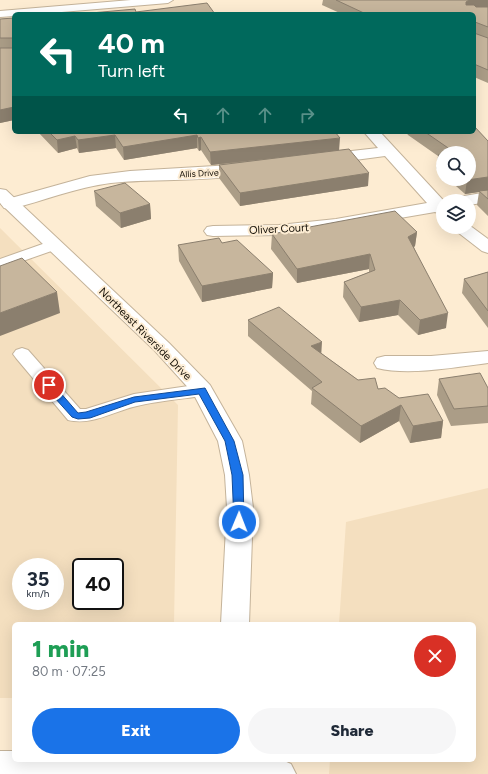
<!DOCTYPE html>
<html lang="en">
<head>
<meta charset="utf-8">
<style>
	body { margin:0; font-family:Figtree,sans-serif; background:#f6f6f7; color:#1f2937; height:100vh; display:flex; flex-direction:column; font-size:15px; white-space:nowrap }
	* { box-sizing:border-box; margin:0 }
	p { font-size:13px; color:#747a83 }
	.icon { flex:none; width:22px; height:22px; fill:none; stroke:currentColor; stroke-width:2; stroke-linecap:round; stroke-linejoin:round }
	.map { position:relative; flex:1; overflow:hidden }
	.details { position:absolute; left:12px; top:622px; width:464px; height:140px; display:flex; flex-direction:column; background:#fff; border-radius:6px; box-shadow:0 4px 16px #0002 }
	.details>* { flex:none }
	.top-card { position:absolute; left:12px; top:12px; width:464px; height:122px; border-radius:6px; box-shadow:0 4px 16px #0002; background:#00695c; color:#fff; overflow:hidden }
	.buttons { position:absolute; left:436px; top:146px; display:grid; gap:8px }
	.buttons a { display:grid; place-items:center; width:40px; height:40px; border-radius:50%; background:#fff; box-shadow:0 4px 16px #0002; font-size:20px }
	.speed { position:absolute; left:12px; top:558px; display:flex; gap:8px; font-size:20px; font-weight:700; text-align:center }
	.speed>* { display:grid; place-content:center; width:52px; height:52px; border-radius:50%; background:#fff; box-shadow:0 4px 16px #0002; line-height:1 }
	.speed small { font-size:10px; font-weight:400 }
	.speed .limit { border:2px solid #111; border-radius:6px; background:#fff; color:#111 }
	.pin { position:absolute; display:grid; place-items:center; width:34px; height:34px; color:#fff; margin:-17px; border:2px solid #fff; border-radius:50%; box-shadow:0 1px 4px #0007 }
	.me { position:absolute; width:44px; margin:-22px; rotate:1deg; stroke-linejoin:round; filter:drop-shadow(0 0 3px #0008) }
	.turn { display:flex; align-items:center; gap:14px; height:84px; padding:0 20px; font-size:18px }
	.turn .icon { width:52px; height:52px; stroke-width:2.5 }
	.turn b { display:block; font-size:28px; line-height:34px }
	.lanes { display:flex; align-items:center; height:38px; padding:0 20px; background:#0003; justify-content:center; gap:20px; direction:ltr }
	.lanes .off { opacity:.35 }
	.round { display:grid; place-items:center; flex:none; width:42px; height:42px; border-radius:21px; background:#f6f6f7 }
	.overview { display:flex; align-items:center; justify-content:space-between; height:68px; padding:0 20px }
	h1 { font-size:24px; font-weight:800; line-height:30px; color:#1e9e55 }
	.button { display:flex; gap:8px; margin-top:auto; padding:8px 20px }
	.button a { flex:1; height:46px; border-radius:24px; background:#1a73e8; color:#fff; font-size:16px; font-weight:800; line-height:46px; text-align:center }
	.button a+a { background:#f6f6f7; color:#1f2937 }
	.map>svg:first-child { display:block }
	.built { fill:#f4dfbf; fill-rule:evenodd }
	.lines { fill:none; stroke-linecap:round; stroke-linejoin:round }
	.lane-casing { stroke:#c4b39a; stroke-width:2 }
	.street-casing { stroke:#c4b39a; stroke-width:2 }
	.secondary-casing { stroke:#c4b39a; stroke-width:2 }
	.lane { fill:#fff; fill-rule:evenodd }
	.street { fill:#fff; fill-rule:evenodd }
	.secondary { fill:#fff; fill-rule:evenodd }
	.wall { fill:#ab9d87 }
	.shaded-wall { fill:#8b7f6e }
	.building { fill:#c7b69d; stroke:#8b7f6e }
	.route { fill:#1a73e8; stroke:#114b97 }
	.labels { text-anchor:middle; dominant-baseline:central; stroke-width:4; stroke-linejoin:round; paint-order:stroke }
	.far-street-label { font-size:9px; fill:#140f06; stroke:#fdecd2 }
	.street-label { font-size:11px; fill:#140f06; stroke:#fdecd2 }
</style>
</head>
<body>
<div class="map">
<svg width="488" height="774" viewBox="0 0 488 774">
	<rect width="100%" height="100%" fill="#fdecd2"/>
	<path class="built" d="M0 228 178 405 174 624H14V698H0ZM21 567H55V601H21ZM81 567H115V601H81Z
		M488 488V774H329L330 760H474V624H339L346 522Z"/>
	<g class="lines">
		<defs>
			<path id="lane" d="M131 0H173L168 3 38 14H14V16L0 17V11Z
				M54 240 60 242 62 245 60 248 0 269V259Z
				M22 348 28 350 80 409H86L134 394 202 384 209 386 212 390 209 394 202 396C181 399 158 401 137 406 114 411 92 426 68 420L16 358 13 354 16 350Z"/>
			<path id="street" d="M364 132H380L443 200 448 201H443V215L435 212 336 229 279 235 213 236 207 235 204 231 207 227 213 226 279 225 336 219 427 203 385 156 325 164 319 162 317 159 319 156 325 154 378 148Z
				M249 164 255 166 257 169 255 172C212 183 156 178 111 183 76 187 44 201 10 209L4 208 1 204 4 200 90 176 130 171Z
				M488 192V202L469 205V201H455L458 197Z
				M469 225 488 239V253L482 251 451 227H469Z
				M488 351V363C456 367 409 376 377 368L374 363 377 358 385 356H431Z"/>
			<path id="secondary" d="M0 189 6 190 169 343 210 385 242 441 249 475 253 508 249 624H221L227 508 225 475 218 441 193 393 155 351 0 203Z
				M0 751H14V760H282L291 764 296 774H0Z"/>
		</defs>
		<use href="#lane" class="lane-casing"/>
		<use href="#street" class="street-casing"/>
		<use href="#secondary" class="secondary-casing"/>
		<use href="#lane" class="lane"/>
		<use href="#street" class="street"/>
		<use href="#secondary" class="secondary"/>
	</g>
	<path class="wall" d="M323 0H488V83L474 77V14H342L322 5Z
		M14 18V120L0 123V19Z
		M38 132H335L339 150 368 186 240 206 219 178V165L236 163 211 165 201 150 199 151 197 148 124 160 116 148 79 153 77 148 58 153Z
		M406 132H474L488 141V216L477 205 479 192 465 194 448 179H469V153H443V174L436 168 438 156 408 135Z
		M94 191 150 204 151 219 121 228 96 206Z
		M417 232 415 246 414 247 446 328 418 335 398 315 359 322 343 297 344 282 369 272V269L297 283 271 249 272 234Z
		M222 243 273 273 272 288 202 302 179 261 178 245Z
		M488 272V328L462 293 464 279Z
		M248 320 321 353 358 380 399 398 443 421 441 438 410 443 399 421 360 443 311 404 312 391 248 336Z
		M439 379 488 388V423L451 426 437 395Z"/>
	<path class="shaded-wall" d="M469 0H488V7L464 13 466 2Z
		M14 107V120L0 123V110Z
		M115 135 116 148 79 153 78 140Z
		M197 135V148L124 160 123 147Z
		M75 136 77 148 58 153 57 140Z
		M201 137V150L199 151 198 138Z
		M340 138 339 151 211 165 210 152Z
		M369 173 368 186 240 206V193Z
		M488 177V191H479V192L465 194 467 180Z
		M150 204 151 219 121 228 120 213Z
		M417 232 415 246 407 252 408 237Z
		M370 254 369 269 297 283V269Z
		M273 273 272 288 202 302V286Z
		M57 292 60 313 0 336V313Z
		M400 300 398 315 359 322 361 307Z
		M448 313 446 328 418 335 420 320Z
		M322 342 321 358 311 346Z
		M401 405 399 421 360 443 361 426Z
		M443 421 441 438 410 443 413 426Z"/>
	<path class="building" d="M336 0H469L466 2V5H474L476 7H488V27L475 22 474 33 488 38V70L474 64V14H366Z
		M207 3 215 14H80L135 9 136 12Z
		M14 18V107L0 110V48H13V38H0V19Z
		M474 126 488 141V177L467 180 465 179H469V153H448L454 152 425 132H474Z
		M49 132H335L340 138 210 152 201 137 198 138 197 135 123 147 115 135 78 140 75 136 57 140Z
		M349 149 369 173 240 193 219 165Z
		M443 154V159L438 155Z
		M125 183 150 204 120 213 94 191Z
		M488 190V199L479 191Z
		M395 211 417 232 408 237 448 313 420 320 400 300 361 307 344 282 375 270 370 254 297 269 272 234Z
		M219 238 222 243 237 240 273 273 202 286 178 245Z
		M22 258 57 292 0 313V266Z
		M488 272V311L464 279Z
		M279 307 322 342 311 346 358 380 375 378 378 389 385 388 399 398 428 394 443 421 413 426 401 405 361 426 312 388 322 382 248 320Z
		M480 373 488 388V406L454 409 439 379Z"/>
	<path class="route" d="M49 382 52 383 78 413 86 412 134 397 205 388 234 441 243 475 244 522 243 525H235L234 522 232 475 225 441 199 394 135 402 90 418 78 419 72 417 45 387V383Z"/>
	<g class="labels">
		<g class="far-street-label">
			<text transform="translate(199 173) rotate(-3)">Allis Drive</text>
		</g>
		<g class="street-label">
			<text transform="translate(279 229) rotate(-3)">Oliver Court</text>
			<text transform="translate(145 334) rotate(45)">Northeast Riverside Drive</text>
		</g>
	</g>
</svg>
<div class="buttons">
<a><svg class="icon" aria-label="search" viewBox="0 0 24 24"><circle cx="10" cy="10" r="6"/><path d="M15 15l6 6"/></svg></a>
<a><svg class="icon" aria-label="layers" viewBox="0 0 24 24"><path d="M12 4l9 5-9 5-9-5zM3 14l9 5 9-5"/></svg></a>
</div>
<div class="speed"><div>35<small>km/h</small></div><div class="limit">40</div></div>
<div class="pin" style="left:49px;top:385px;background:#d93025"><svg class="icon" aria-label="arrive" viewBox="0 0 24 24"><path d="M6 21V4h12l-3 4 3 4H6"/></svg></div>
<svg class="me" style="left:239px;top:522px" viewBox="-20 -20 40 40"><circle r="17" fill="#1a73e8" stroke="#fff" stroke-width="3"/><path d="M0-11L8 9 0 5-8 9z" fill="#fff"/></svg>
<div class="top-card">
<div class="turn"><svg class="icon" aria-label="left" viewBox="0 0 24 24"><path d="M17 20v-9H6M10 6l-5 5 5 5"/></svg><div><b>40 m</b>Turn left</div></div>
<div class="lanes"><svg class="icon" aria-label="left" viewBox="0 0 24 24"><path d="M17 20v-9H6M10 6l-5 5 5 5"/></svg><svg class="icon off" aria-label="ahead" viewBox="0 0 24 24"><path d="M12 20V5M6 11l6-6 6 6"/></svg><svg class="icon off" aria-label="ahead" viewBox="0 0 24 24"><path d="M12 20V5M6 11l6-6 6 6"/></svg><svg class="icon off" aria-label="right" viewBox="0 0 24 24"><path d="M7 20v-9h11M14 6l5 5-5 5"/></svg></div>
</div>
<section class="details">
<div class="overview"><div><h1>1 min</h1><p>80 m · 07:25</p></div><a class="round" style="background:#d93025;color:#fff"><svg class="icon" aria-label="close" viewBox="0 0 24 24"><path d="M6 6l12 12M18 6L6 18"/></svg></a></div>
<div class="button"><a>Exit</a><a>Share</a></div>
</section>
</div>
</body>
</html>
